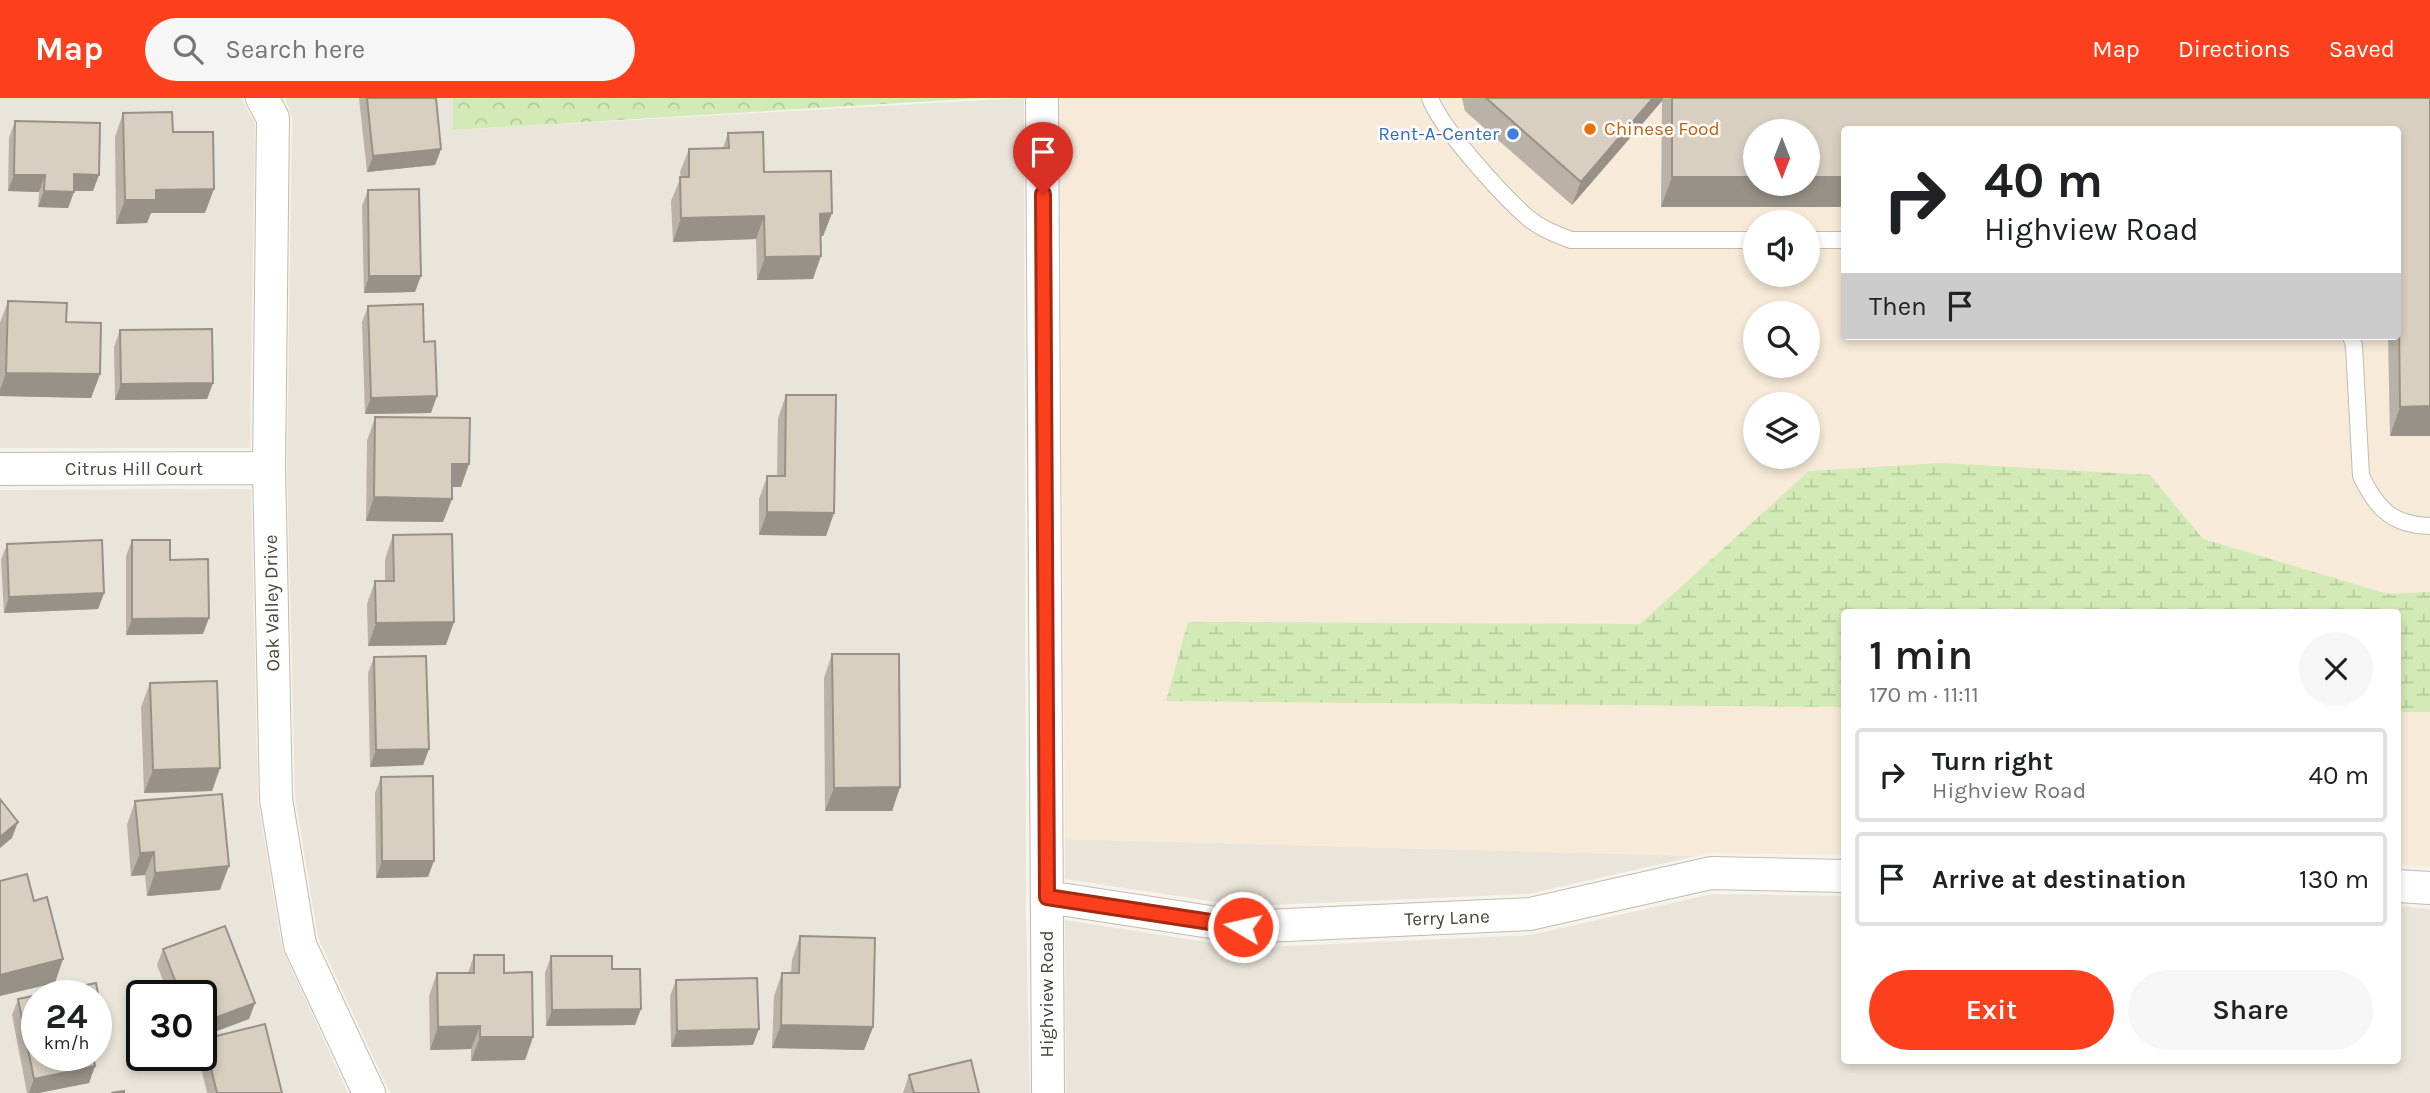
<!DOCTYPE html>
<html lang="en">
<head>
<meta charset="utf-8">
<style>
	body { margin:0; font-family:Karla,sans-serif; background:#f6f6f6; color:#202124; height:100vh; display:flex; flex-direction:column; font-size:26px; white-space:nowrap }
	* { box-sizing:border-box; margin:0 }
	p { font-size:23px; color:#757577 }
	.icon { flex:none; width:38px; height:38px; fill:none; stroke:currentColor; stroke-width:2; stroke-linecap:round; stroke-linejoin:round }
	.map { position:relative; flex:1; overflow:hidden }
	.drawer { position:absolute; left:1841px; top:511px; width:560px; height:455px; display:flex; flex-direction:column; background:#fff; border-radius:7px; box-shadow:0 4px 10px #0003 }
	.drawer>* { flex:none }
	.top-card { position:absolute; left:1841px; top:28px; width:560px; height:214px; border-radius:7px; box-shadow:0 4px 10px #0003; background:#fff; color:#202124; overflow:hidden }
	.needle { width:46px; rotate:180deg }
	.controls { position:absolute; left:1743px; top:21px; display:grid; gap:14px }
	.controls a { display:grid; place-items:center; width:77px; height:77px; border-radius:50%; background:#fff; box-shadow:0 4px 10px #0003; font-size:35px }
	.speed { position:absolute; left:21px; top:882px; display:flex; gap:14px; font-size:35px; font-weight:700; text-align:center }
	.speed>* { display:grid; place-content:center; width:91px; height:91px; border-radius:50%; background:#fff; box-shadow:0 4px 10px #0003; line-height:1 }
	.speed small { font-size:18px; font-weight:400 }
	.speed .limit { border:4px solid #111; border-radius:10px; background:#fff; color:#111 }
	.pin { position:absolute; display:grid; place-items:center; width:60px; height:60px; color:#fff; margin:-72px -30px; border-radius:50% 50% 50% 0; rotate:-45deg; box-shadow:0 0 7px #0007 }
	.pin .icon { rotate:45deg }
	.me { position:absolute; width:77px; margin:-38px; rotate:279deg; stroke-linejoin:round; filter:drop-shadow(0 0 5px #0008) }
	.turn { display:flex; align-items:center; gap:24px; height:147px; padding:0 28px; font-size:32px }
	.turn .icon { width:91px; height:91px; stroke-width:2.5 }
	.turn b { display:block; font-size:49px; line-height:60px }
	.then { display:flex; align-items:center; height:66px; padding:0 28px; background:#0003; gap:14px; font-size:26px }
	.round { display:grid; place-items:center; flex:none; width:74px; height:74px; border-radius:37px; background:#f6f6f6 }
	.overview { display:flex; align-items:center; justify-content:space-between; height:119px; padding:0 28px }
	h1 { font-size:42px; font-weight:600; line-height:52px }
	.cta { display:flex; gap:14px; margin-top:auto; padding:14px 28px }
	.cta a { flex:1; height:80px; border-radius:42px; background:#fc3f1d; color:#fff; font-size:28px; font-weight:600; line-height:80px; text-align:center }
	.cta a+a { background:#f6f6f6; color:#202124 }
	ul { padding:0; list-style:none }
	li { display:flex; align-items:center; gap:21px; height:94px; margin:0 14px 10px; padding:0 14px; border:4px solid #e0e0e0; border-radius:7px }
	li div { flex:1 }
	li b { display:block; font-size:26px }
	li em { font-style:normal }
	header { display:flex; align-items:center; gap:42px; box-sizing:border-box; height:98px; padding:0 35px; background:#fc3f1d; color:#fff }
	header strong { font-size:33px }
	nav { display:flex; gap:38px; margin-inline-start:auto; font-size:24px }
	.search { width:490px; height:63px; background:#f6f6f6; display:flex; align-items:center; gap:18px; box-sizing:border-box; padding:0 24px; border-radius:38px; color:#757577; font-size:26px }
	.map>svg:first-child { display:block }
	.residential { fill:#eae5da; fill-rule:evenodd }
	.commercial { fill:#f7ead8; fill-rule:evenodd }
	.forest { fill:url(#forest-crowns) }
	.wetland { fill:url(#wetland-marsh) }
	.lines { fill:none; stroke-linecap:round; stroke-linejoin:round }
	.lane-casing { stroke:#c2bbae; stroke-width:18 }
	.street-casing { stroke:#c2bbae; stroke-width:34 }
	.lane { stroke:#fff; stroke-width:16 }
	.street { stroke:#fff; stroke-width:32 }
	.wall { fill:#bab2a6 }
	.shaded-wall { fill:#979187 }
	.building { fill:#d8cfc1; stroke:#979187; stroke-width:2 }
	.route-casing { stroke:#a42913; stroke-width:18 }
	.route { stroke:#fc3f1d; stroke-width:12 }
	.food-dot { fill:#e8710a; stroke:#fff; stroke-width:2.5 }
	.shop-dot { fill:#3f7fe0; stroke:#fff; stroke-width:2.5 }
	.labels { text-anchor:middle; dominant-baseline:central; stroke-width:5; stroke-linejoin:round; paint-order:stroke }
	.food-label { font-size:19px; fill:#c56008; stroke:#fff; text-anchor:start }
	.shop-label { font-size:19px; fill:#366cbe; stroke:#fff; text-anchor:end }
	.street-label { font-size:19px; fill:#4b4439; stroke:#fff }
</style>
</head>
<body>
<header>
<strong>Map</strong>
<div class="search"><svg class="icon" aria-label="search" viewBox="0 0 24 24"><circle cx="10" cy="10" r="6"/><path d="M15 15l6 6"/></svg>Search here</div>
<nav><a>Map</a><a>Directions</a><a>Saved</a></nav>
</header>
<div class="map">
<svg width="2430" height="995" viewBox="0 0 2430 995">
	<defs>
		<pattern id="forest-crowns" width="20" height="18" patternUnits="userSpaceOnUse" patternTransform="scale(1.75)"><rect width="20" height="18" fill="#d2eab5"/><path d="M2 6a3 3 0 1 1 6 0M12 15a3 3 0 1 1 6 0" fill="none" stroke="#b6ca9c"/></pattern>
		<pattern id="wetland-marsh" width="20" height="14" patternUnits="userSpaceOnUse" patternTransform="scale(1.75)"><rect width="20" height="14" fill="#d2eab5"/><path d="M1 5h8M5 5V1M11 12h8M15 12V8" fill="none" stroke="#b6ca9c"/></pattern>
	</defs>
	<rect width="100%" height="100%" fill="#f6f3ec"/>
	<path class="residential" d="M0 0H241L255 25 250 350H0Z
		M285 0H453V32L1024 0 1026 816 1030 995H390L318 840 295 699 287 370 292 20Z
		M251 391 258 702 282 850 348 995H0V392ZM37 898H96V957H37ZM142 898H201V957H142Z
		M1065 741 1696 758 1528 796 1244 808 1065 781Z
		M1712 796 1844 798V962H2398V808L2430 811V995H1066L1065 822 1244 850 1531 837Z"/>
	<path class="commercial" d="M1060 0H2430V769L2398 767V514H1844V757L1711 755 1696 758 1065 741ZM1844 32H2398V238H1844ZM1755 33H1808V86H1755ZM1755 124H1808V177H1755ZM1755 215H1808V268H1755ZM1755 306H1808V359H1755Z"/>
	<path class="forest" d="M453 0H983L453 32Z"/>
	<path class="wetland" d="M1942 365 2150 377 2203 441 2388 496 2430 494V614H2398V514H1844V609L1166 603 1188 524 1640 526 1809 373Z"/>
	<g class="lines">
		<defs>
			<path id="lane" d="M1430 0C1440 29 1502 97 1527 119 1540 130 1555 136 1571 142H1755
				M1808 142H1844
				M2351 238 2354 248 2361 378C2377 411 2392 427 2430 428"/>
			<path id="street" d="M262 0 273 20 269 370 276 701 300 847 369 995
				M1042 0 1048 995
				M0 371 269 370
				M2398 788 2430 790
				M1047 799 1243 829 1530 816 1711 775 1844 778"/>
		</defs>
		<use href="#lane" class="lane-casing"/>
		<use href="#street" class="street-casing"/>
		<use href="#lane" class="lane"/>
		<use href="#street" class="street"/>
	</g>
	<path class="wall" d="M359 0H436L441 51 435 67 367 74Z
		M1462 0H1663L1662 3 1572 107 1465 13Z
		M1663 0H2430V338H2390L2388 238H2398V32L1844 109H1661L1662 3Z
		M123 15 173 34 205 115H151L147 125 116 126 115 39Z
		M15 23 93 93H74L68 110 38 109 39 94 8 93 9 40Z
		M728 35 764 74 832 115 823 138H821L813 181 757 182 756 141 673 144 671 103 681 79 680 74 689 51 723 50Z
		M368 92 415 194 364 195 362 108Z
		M8 203 66 224 100 276 91 300 0 298V225Z
		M368 208 424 244 431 315 365 316 362 224Z
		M120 232 213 285 207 301 115 302 114 249Z
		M786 297 834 415 826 438 759 437V401L767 378H777L778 320Z
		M375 319 461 389H452V401L443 424 366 423 367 343Z
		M393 437 446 547 368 548 367 506 375 483H385V461Z
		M132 442 170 462 203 536 126 537V458Z
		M7 446 104 495 98 511 4 515 1 462Z
		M832 556 900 689 892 713H825L824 580Z
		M374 559 429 651 423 667 370 669 368 575Z
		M150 585 220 670 212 693 144 695 141 609Z
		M381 679 428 779 376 780 375 695Z
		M135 703 220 792 147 798 145 777 131 778 127 727Z
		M800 838 873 929 864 952 772 950 774 898 782 875H791L792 862Z
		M163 851 255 905 249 921 201 939V898H169L157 867Z
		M474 857 504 875 533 939 525 962 471 963V951L430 952 429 898 437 875H468Z
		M551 858 635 927 546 928 545 875Z
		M676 882 753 947 671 949 670 898Z
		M96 885 102 915 96 932V898H37V957H93L95 968 89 985 38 995H27L12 917 18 901Z
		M204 941 282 995H207L198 957H201V948Z
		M909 977 979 995H903Z"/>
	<path class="shaded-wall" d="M1653 0H1663L1662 3 1572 107 1581 84Z
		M441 51 435 67 367 74 373 58Z
		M74 76 99 77 93 93H68Z
		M14 77H45L39 94 8 93Z
		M1672 79H1755V86H1808V79H1844V109H1661Z
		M214 91 205 115H151L147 125 116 126 125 102 156 92Z
		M44 93 74 94 68 110 38 109Z
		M832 115 823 138 812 139 820 116Z
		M764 118 756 141 673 144 681 120Z
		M821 158 813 181 757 182 765 159Z
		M369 178H421L415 194 364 195Z
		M6 275 100 276 91 300 0 298V292Z
		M213 285 207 301 115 302 121 286Z
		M437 298 431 315 365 316 371 300Z
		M2430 308V338H2390L2400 309Z
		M452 366H469L461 389H444Z
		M374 399 452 401 443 424 366 423Z
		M767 414 834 415 826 438 759 437Z
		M104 495 98 511 4 515 9 499Z
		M209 520 203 536 126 537 132 521Z
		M454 524 446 547 368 548 376 525Z
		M429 651 423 667 370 669 376 652Z
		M220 670 212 693 144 695 153 672Z
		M900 689 892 713H825L834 690Z
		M18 724 12 740 0 750V739Z
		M154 754 145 777 131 778 140 755Z
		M382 763H434L428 779 376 780Z
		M229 768 220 792 147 798 155 775Z
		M63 861 55 885 0 898V877Z
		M255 905 249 921 201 939V925Z
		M641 911 635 927 546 928 552 912Z
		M102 915 96 932V917Z
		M781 927 873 929 864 952 772 950Z
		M480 928 471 951 430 952 438 929Z
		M759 931 753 947 671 949 677 933Z
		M480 939H533L525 962 471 963Z
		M95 968 89 985 38 995H29L34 981Z"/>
	<path class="building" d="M367 0H436L441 51 373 58Z
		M1486 0H1653L1581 84Z
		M1672 0H2430V308L2400 309 2398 136V32H1844V79H1808V33H1755V79H1672Z
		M172 14 173 34H213L214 91 156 92V102H125L123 15Z
		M15 23 100 25 99 77 74 76V94L44 93 45 77H14Z
		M763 34 764 74 831 73 832 115 820 116 821 158 765 159 764 118 681 120 680 79H689V51L729 50 728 35Z
		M419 91 421 178H369L368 92Z
		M8 203 67 205 66 224 101 225 100 276 6 275Z
		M423 206 424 244 435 243 437 298 371 300 368 208Z
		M212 231 213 285 121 286 120 232Z
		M786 297H836L834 415 767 414V378H785Z
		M375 319 470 320 469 366H452V401L374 399Z
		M452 436 454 524 376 525 375 483H394L393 437Z
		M102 442 104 495 9 499 7 446Z
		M132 442H170V462L208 461 209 520 132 521Z
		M832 556H899L900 689 834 690Z
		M426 558 429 651 376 652 374 559Z
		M217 583 220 670 153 672 150 585Z
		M433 678 434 763H382L381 679Z
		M222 696 229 768 155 775 154 754 140 755 135 703Z
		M0 701 18 724 0 739Z
		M27 776 34 803 47 799 63 861 0 877V783Z
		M225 828 255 905 201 925V898H181L163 851Z
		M800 838 875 840 873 929 781 927 782 875H799Z
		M474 857H504V875L532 874 533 939H480V928L438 929 437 875H474Z
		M551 858H612V871H640L641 911 552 912Z
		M757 880 759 931 677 933 676 882Z
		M96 885 102 915 96 917V898H37V957H93L95 968 34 981 18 901Z
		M265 926 282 995H217L204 941Z
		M971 962 979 995H914L909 977Z
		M124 993V995H111Z"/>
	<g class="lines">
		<defs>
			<path id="route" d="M1043 96 1047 799 1243 829"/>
		</defs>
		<use href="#route" class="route-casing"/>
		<use href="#route" class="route"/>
	</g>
	<circle class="food-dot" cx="1590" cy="31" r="7"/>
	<circle class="shop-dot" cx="1513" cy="36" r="7"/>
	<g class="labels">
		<g class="food-label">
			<text x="1604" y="31">Chinese Food</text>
		</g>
		<g class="shop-label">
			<text x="1499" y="36">Rent-A-Center</text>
		</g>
		<g class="street-label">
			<text x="134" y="371">Citrus Hill Court</text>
			<text transform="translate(272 505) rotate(-91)">Oak Valley Drive</text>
			<text transform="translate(1447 820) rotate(-2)">Terry Lane</text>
			<text transform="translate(1047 896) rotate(-90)">Highview Road</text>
		</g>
	</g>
</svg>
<div class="controls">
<a><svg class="needle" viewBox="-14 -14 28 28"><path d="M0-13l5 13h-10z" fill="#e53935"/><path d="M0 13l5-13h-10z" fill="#757577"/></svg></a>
<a><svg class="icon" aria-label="sound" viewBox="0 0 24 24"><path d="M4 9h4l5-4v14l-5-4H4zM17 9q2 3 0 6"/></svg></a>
<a><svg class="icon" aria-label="search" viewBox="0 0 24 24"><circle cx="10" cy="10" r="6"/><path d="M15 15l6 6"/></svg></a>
<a><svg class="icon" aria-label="layers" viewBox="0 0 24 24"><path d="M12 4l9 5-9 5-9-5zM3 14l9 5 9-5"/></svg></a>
</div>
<div class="speed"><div>24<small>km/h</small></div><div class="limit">30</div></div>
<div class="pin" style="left:1043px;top:96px;background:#d93025"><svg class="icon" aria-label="arrive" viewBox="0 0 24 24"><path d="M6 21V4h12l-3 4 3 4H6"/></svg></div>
<svg class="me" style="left:1243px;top:829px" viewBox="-20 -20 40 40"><circle r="17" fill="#fc3f1d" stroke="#fff" stroke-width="3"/><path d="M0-11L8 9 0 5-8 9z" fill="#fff"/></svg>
<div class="top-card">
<div class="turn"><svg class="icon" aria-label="right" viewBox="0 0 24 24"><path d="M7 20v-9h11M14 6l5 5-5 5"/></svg><div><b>40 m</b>Highview Road</div></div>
<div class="then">Then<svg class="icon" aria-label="arrive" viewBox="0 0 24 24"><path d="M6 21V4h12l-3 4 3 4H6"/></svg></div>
</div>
<section class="drawer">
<div class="overview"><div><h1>1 min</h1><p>170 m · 11:11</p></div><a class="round"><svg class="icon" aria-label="close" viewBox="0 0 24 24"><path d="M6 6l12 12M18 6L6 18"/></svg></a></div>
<ul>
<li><svg class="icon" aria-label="right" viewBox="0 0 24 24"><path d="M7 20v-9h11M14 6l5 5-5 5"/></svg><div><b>Turn right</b><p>Highview Road</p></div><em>40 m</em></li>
<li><svg class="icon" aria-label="arrive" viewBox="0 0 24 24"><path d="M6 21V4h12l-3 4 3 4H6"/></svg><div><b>Arrive at destination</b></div><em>130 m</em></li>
</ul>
<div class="cta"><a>Exit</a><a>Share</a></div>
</section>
</div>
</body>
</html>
